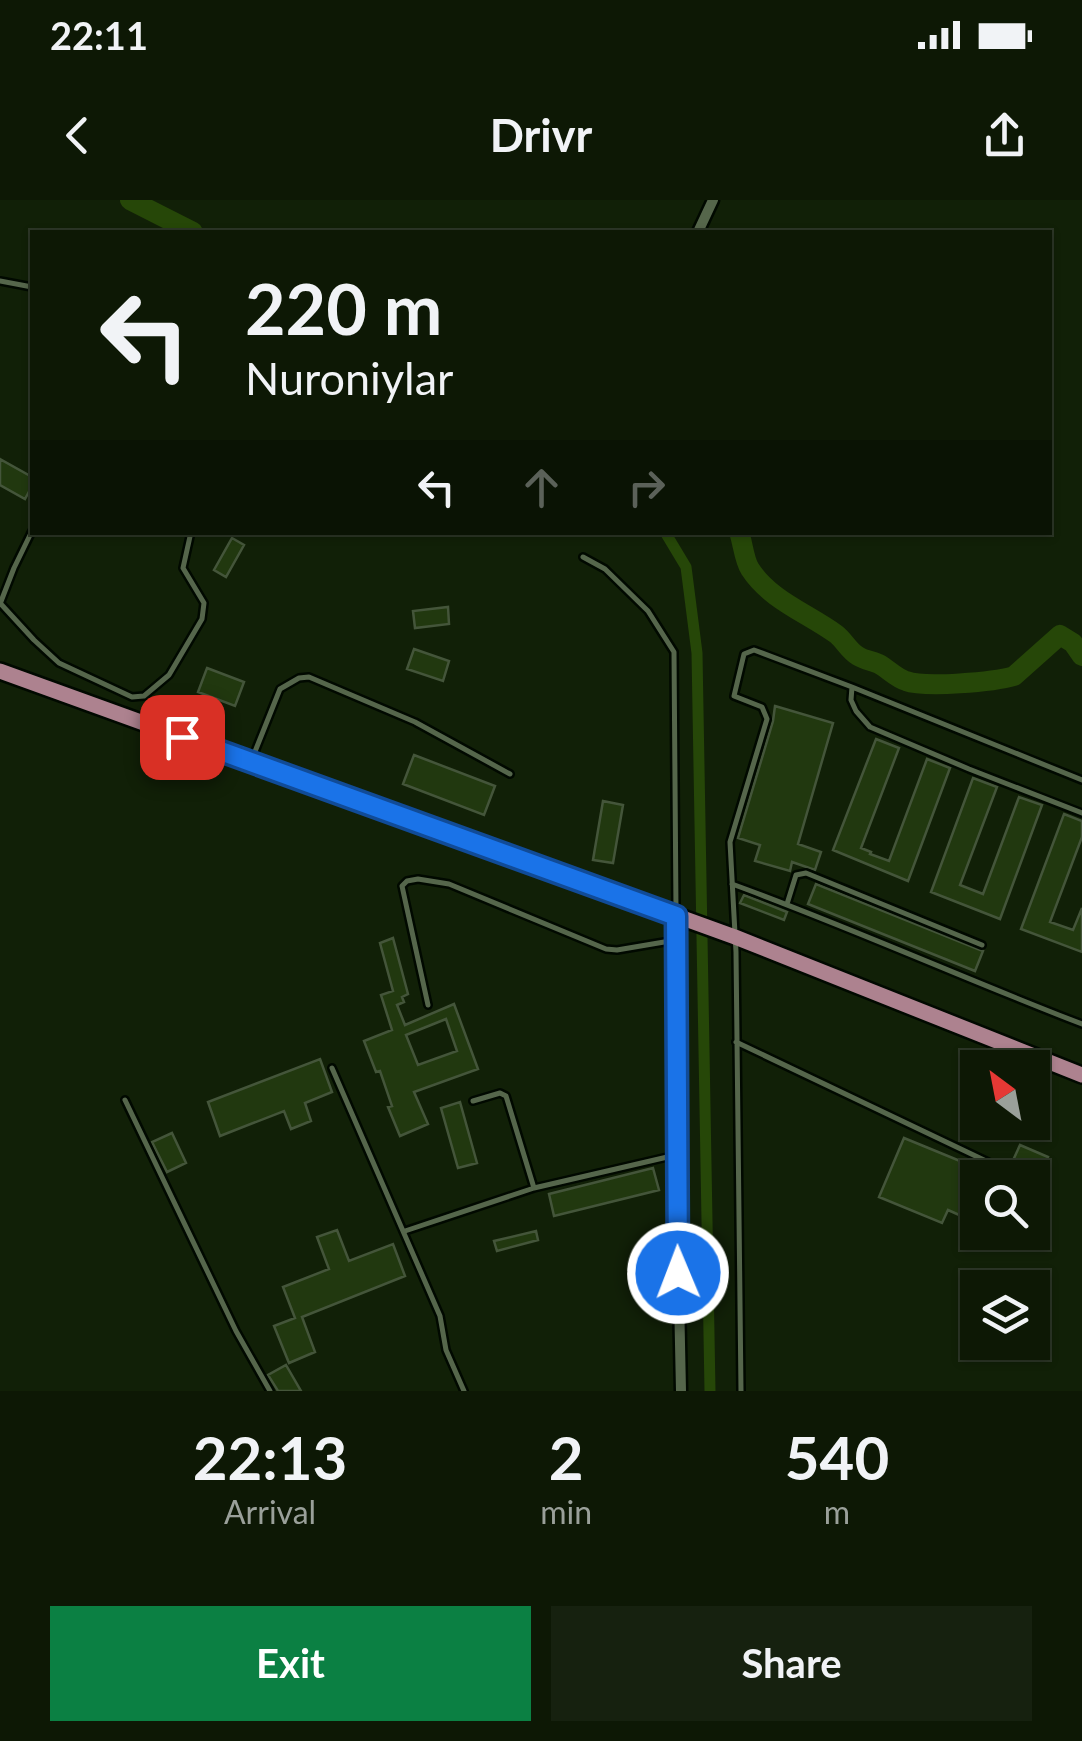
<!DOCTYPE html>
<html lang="en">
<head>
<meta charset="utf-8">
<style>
	body { margin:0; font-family:Lato,sans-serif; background:#16210f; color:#f1f3f6; height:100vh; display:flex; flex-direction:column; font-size:38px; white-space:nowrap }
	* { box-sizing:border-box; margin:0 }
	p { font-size:32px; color:#9aa09a }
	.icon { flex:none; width:55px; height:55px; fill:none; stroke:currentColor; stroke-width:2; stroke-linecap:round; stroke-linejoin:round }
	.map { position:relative; height:1191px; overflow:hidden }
	.sheet { display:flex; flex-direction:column; background:#0d1805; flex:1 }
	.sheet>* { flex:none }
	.top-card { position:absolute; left:30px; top:30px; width:1022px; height:305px; border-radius:0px; box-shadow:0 2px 8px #0004,0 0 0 2px #2d3727; background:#0d1805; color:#f1f3f6; overflow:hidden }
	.needle { width:65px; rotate:328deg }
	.fabs { position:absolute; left:960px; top:850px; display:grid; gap:20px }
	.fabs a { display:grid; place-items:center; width:90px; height:90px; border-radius:0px; background:#0d1805; box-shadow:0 2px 8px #0004,0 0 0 2px #2d3727; font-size:50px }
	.pin { position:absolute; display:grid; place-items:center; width:85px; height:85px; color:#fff; margin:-42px; border-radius:20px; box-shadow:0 5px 15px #0006 }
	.me { position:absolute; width:110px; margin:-55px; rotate:359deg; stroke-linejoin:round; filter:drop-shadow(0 0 8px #0008) }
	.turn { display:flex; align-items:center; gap:35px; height:210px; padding:0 50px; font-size:45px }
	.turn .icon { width:130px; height:130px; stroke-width:2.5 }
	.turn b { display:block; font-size:70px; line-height:85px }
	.lanes { display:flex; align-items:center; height:95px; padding:0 50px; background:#0003; justify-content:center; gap:50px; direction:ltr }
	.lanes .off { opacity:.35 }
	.eta { display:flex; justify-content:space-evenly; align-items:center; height:170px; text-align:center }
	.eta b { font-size:60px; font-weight:700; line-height:70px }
	.primary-button { display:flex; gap:20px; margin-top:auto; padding:20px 50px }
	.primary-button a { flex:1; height:115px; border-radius:0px; background:#0b8043; color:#fff; font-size:40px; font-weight:700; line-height:115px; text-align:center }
	.primary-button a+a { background:#16210f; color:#f1f3f6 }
	.status { display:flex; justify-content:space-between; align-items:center; height:70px; padding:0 50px; background:#0d1805; direction:ltr }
	.status svg { height:28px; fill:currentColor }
	header { display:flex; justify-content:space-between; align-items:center; height:130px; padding:0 50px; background:#0d1805; font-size:45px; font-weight:700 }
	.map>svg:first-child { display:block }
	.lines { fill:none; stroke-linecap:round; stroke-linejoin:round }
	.canal { stroke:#264708; stroke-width:11 }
	.river { stroke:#264708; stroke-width:20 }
	.building { fill:#21380f; stroke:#44553a; stroke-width:2.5; fill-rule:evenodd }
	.lane-casing { stroke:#010900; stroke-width:10 }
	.street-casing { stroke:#010900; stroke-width:15 }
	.primary-casing { stroke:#010900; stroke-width:20 }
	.lane { stroke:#55664b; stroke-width:5 }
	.street { stroke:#55664b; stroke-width:10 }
	.primary { stroke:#ad828f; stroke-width:15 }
	.route-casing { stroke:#114b97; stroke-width:25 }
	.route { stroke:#1a73e8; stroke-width:18 }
</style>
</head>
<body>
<div class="status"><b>22:11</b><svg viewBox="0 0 49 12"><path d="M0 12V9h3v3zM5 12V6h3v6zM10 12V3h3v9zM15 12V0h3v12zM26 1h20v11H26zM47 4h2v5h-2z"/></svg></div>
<header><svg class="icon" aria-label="back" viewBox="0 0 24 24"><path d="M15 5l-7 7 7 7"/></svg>Drivr<svg class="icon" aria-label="share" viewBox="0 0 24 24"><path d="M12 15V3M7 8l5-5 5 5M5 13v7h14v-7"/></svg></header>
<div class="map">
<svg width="1082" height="1191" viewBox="0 0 1082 1191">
	<rect width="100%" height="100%" fill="#112007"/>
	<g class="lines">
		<path class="canal" d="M665 332 686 367 697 453 710 1191"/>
		<path class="river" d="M130 0 193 32
			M739 332C743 343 744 360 750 369 770 400 807 413 836 434 844 440 849 451 858 456 864 460 873 461 879 464 888 469 896 478 906 481 925 488 994 482 1014 476L1060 435 1073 443 1082 456"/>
	</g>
	<path class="building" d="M0 259 32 277V286L25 299 0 285Z
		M232 338 244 345 226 377 214 370Z
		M448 407 449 424 415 428 413 411Z
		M414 449 449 461 443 481 407 469Z
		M207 468 244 482 235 506 198 492Z
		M775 506 833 523 798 644 821 652 815 670 792 662 790 671 755 661 760 645 738 638 773 521Z
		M876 539 899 548 861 648 871 652 870 654 889 661 927 559 950 568 908 681 833 650Z
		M414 555 495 586 484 615 403 584Z
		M973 578 997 587 960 685 983 694 1019 597 1042 605 1000 719 931 692Z
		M603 601 623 605 613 663 593 660Z
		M1064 614 1082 621V637L1050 722 1073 730 1082 708V752L1021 729Z
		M816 684 983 751 975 771 808 704Z
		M744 695 787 712 784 720 740 703Z
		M393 738 408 794 402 797 404 802 397 805 405 825 454 804 478 869 414 892 428 924 400 936 388 907 392 906 380 871 376 872 364 841 392 830 381 795 393 791 380 743ZM446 819 457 851 418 865 406 835Z
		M320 859 332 892 305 903 311 921 291 929 284 911 220 936 208 902Z
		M460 902 477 963 458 968 441 908Z
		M172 933 186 963 167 972 152 942Z
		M904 938 999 977 978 978V1016L975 1022 948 1010 942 1023 879 997Z
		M1020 945 1048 957 1033 994 1032 978H1006L1011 972 1010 967Z
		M653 968 659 990 554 1016 549 994Z
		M337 1030 349 1061 393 1044 405 1076 302 1117 315 1152 289 1163 274 1126 295 1118 283 1087 329 1069 317 1037Z
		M536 1031 538 1040 497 1051 494 1041Z
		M286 1165 301 1191H278L268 1175Z"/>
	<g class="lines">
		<defs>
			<path id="lane" d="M0 81 32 87
				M583 357 605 369 648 411 674 452 676 710
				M0 403 34 440 59 463 132 497 144 496 169 475 202 419 204 403 183 368 191 332
				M0 404 14 368 32 331
				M852 487 851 500 856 511 870 527 969 569 1082 613
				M252 559 280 489 299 478 309 477 415 522 510 574
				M732 684C850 727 965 779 1082 824
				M787 704 796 675 806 673 982 745
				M428 805 402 686 407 681 418 679 449 684 606 749 617 750 676 740
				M736 842 1005 970
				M332 868 440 1116 446 1150 464 1191
				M125 900 236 1131 270 1191
				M473 901 500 893 506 896 534 988
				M405 1031 534 988 676 955
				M741 1191 736 752 730 642 767 519 762 507 734 496 744 454 754 450 852 487 1082 580"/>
			<path id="street" d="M698 32 713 0
				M676 717V955L681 1191"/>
			<path id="primary" d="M0 471 735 737 1082 875"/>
		</defs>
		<use href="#lane" class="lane-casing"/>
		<use href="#street" class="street-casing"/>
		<use href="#primary" class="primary-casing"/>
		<use href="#lane" class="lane"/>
		<use href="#street" class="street"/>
		<use href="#primary" class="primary"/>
	</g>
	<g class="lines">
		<defs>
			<path id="route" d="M182 537 676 716 678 1073"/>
		</defs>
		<use href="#route" class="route-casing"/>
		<use href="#route" class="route"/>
	</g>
</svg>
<div class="fabs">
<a><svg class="needle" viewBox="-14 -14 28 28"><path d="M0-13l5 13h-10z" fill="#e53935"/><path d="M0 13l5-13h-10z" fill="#9aa09a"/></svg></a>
<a><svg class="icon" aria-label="search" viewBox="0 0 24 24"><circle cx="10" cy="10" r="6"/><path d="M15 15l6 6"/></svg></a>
<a><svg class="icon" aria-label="layers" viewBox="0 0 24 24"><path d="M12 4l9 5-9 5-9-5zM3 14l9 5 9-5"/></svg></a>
</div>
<div class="pin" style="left:182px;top:537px;background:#d93025"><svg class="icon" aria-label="arrive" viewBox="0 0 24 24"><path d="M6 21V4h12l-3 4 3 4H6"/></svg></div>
<svg class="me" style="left:678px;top:1073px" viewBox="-20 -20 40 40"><circle r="17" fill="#1a73e8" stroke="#fff" stroke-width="3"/><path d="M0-11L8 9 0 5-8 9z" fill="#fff"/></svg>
<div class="top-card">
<div class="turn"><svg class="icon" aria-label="left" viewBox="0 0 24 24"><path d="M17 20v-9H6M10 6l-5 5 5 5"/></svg><div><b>220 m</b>Nuroniylar</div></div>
<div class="lanes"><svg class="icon" aria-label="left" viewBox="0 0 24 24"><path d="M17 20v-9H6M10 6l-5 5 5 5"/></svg><svg class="icon off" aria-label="ahead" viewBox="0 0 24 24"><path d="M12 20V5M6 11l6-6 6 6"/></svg><svg class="icon off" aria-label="right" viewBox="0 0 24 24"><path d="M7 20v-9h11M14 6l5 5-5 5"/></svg></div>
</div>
</div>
<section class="sheet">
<div class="eta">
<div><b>22:13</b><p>Arrival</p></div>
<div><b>2</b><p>min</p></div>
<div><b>540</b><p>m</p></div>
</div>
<div class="primary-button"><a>Exit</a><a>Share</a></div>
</section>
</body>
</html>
